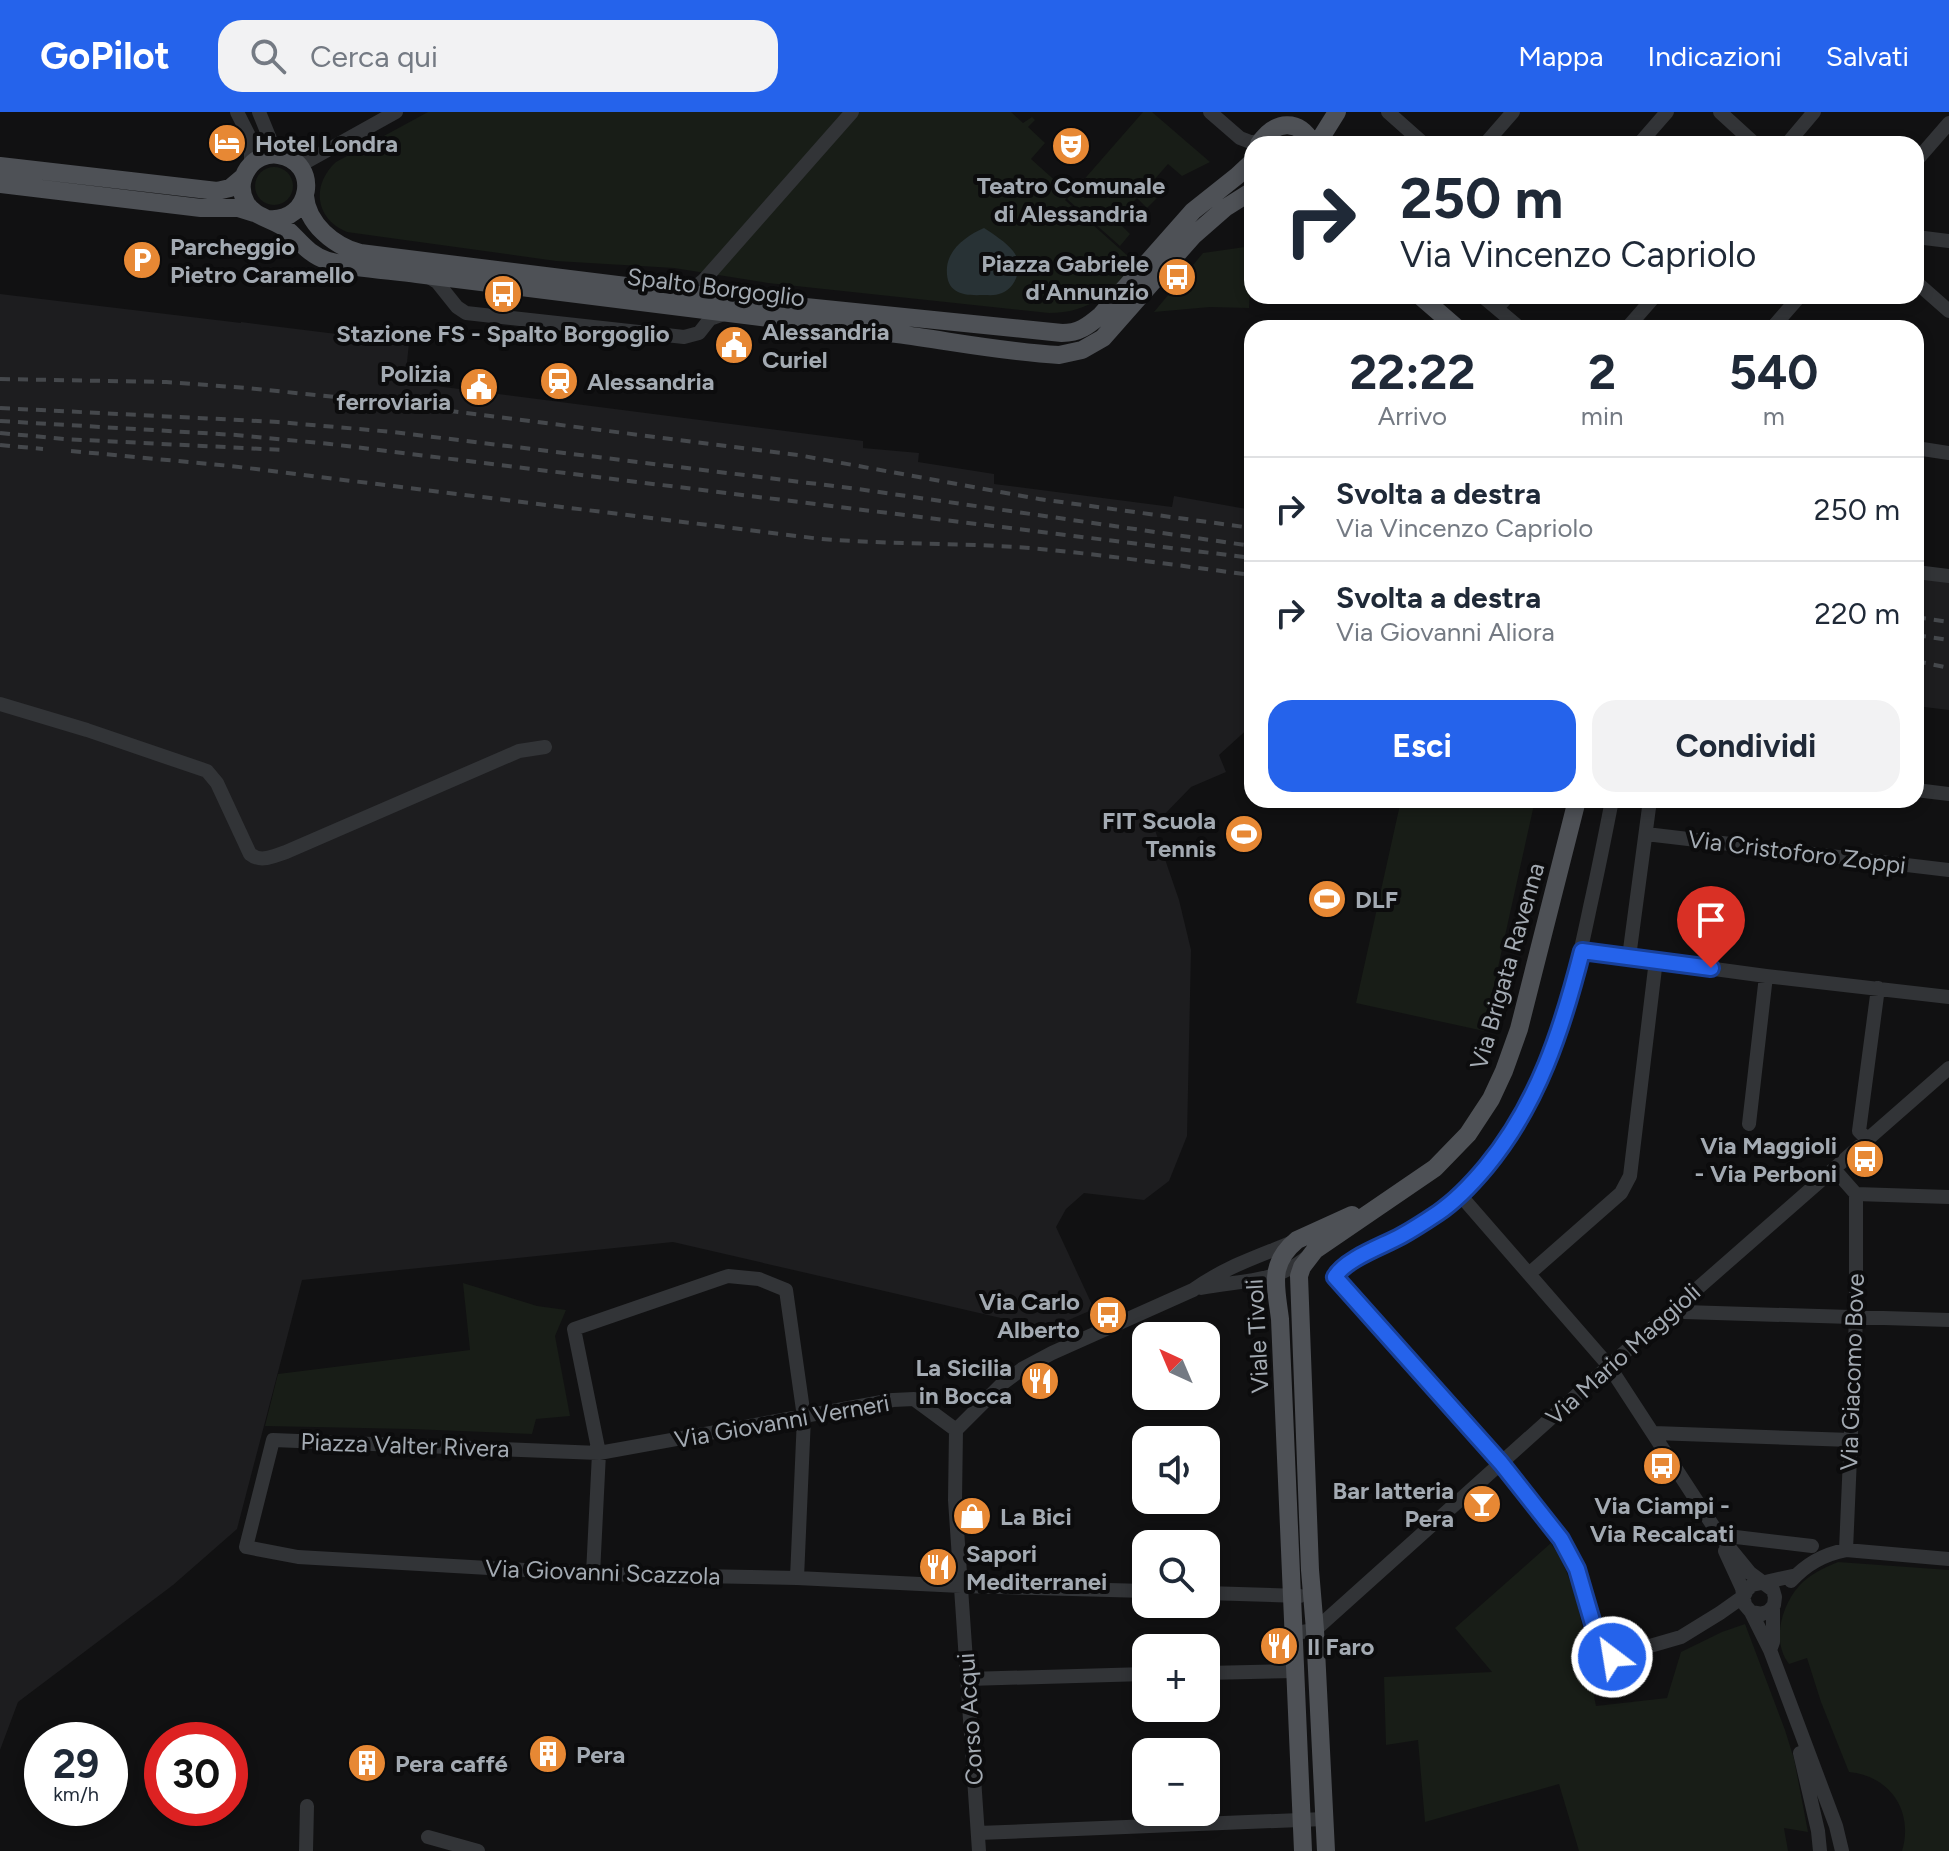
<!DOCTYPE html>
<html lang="it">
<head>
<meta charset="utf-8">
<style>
	body { margin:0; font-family:Figtree,sans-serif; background:#f2f2f3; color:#1f2937; height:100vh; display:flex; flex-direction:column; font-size:30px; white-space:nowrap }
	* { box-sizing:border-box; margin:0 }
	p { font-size:26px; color:#747a83 }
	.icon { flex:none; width:44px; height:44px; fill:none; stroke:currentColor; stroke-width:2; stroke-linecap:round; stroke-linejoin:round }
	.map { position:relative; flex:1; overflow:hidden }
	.details { position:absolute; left:1244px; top:208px; width:680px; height:488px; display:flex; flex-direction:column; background:#fff; border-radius:24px; box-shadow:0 4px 12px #0003 }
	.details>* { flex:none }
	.top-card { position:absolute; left:1244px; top:24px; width:680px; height:168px; border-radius:24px; box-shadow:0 4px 12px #0003; background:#fff; color:#1f2937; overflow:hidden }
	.needle { width:52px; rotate:316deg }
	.controls { position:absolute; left:1132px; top:1210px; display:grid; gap:16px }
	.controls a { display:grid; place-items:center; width:88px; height:88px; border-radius:16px; background:#fff; box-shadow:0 4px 12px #0003; font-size:40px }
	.speed { position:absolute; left:24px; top:1610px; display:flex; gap:16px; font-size:40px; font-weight:700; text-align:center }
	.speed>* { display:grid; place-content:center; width:104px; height:104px; border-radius:50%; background:#fff; box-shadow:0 4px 12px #0003; line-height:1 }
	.speed small { font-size:20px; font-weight:400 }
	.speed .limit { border:12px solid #d22; background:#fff; color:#111 }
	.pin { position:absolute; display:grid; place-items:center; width:68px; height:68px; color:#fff; margin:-82px -34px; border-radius:50% 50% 50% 0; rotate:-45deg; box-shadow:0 0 8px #0007 }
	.pin .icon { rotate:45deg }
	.me { position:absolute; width:88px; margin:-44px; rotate:329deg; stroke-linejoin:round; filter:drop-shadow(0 0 6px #0008) }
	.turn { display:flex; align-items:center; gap:28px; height:168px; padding:0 24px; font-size:36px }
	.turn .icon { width:104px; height:104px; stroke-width:2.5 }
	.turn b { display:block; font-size:56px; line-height:68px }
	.eta { display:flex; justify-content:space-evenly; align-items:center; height:136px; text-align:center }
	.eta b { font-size:48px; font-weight:700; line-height:56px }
	.cta { display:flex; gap:16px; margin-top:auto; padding:16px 24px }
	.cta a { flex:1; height:92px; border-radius:24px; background:#2563eb; color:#fff; font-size:32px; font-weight:700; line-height:92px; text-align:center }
	.cta a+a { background:#f2f2f3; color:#1f2937 }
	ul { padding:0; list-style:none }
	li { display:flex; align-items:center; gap:24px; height:104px; padding:0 24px; border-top:2px solid #e0e1e3 }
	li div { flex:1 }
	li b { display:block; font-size:30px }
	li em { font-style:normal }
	header { display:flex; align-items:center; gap:48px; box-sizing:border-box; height:112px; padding:0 40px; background:#2563eb; color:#fff }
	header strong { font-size:38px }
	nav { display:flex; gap:44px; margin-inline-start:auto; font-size:28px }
	.search { width:560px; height:72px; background:#f2f2f3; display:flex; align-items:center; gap:20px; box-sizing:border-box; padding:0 28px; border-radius:24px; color:#747a83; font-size:30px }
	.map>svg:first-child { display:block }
	.built { fill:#1d1d1f }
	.green { fill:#181d17 }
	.water { fill:#283235 }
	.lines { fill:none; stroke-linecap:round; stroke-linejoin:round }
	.minor { stroke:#323437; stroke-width:14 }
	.major { stroke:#4e5156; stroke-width:18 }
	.rail { stroke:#45484c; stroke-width:4; stroke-dasharray:10 8; stroke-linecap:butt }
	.route-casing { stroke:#184099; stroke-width:20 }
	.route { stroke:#2563eb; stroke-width:14 }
	.labels { text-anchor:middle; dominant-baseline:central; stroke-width:8; stroke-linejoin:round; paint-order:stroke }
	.poi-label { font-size:24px; font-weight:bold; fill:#a3aab2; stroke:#0c0c0d; text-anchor:start }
	.street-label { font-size:24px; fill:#a3aab2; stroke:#0c0c0d }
</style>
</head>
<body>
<header>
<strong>GoPilot</strong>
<div class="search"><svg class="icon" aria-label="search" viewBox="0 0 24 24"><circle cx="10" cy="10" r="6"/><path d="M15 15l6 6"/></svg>Cerca qui</div>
<nav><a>Mappa</a><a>Indicazioni</a><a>Salvati</a></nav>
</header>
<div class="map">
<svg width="1949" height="1739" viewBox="0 0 1949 1739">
	<rect width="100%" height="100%" fill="#111112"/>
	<path class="built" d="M0 182 241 211V210L409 231 405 270 863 329V336L919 341 918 350 994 362V372L1172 395 1174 384 1252 398V613L1219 643 1226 660 1191 675 1161 706 1155 718 1179 788 1191 838 1187 1024 1169 1069 1144 1088 1084 1081 1066 1097 1056 1115 1094 1197 1048 1217 673 1130 302 1168 237 1417 173 1473 18 1590 0 1638Z
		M1916 466 1949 470V598L1916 594Z"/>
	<path class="green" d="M428 0H1011L1023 11 1032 5 1035 8 1028 15 1045 31 1031 47 1070 82 1065 88 1138 153C1109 180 1091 201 1049 201L768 171 674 156 556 149 347 120C315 107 311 73 336 50Z
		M1143 0H1152L1210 50 1182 64 1168 52 1147 76 1157 86 1147 96 1137 86 1116 108 1130 122 1120 134 1067 87Z
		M255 74a19 19 0 1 1 38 0a19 19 0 1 1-38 0Z
		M1252 134 1249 196 1210 195 1154 200 1203 141Z
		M1401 688H1535L1484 919 1356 891Z
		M463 1171 537 1194 566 1198 555 1224 570 1304 536 1307 532 1322 411 1317 265 1314 278 1262 470 1238Z
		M1551 1431C1583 1478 1585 1540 1596 1594L1667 1586 1681 1540 1722 1520 1745 1512 1785 1618 1794 1647 1808 1720 1784 1716 1788 1739H1579L1559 1672 1425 1710 1418 1628 1386 1633 1384 1565 1492 1560 1455 1516Z
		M1838 1450 1949 1458V1739H1902C1914 1699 1890 1664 1849 1660L1821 1590 1807 1546 1789 1552C1771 1529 1782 1493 1799 1474 1810 1462 1824 1456 1838 1450Z"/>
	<path class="water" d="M984 116C993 122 1006 130 1013 139 1024 152 1017 175 1002 181 995 184 990 183 983 183 962 184 945 181 947 155 949 136 968 123 984 116Z"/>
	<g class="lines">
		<path class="minor" d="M237 0 251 28V52
			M259 0 270 27 282 43
			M1210 0 1240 26 1253 31 1262 27
			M1388 0 1424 32
			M1720 0 1755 32
			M1485 32 1513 0
			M1639 32 1667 0
			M1787 32 1814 0
			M1916 49 1949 11
			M299 54 396 0
			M1916 125 1949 129
			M426 163 437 170 457 195 466 201 684 225 699 221 710 207 727 201
			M1916 170 1949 199
			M679 177 695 175 704 168 852 0
			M1482 184 1520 216
			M1497 196 1508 184
			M1627 216 1655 184
			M1772 216 1800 184
			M1916 336 1949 341
			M1916 460 1949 464
			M0 592 87 618 207 659 217 671 250 742C261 751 273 744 286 740L519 639 545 635
			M1916 678 1949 682
			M1612 688C1605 724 1598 759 1590 795 1568 901 1541 1005 1461 1084 1445 1100 1421 1113 1401 1124 1382 1134 1345 1147 1335 1165L1501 1351 1561 1427 1577 1457 1600 1536 1606 1544 1612 1545 1681 1525 1720 1501 1744 1484 1747 1478 1752 1473 1797 1463
			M1646 722 1949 758
			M1582 839 1766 864 1949 885
			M1629 845 1650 688
			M1749 1012 1766 864
			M1867 1027 1859 1019 1878 876
			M1834 1057 1856 1082 1949 1085
			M1461 1084 1609 1254 1719 1423 1750 1461 1773 1478 1775 1485 1774 1493 1769 1499 1762 1502 1751 1500
			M1530 1161 1621 1081 1630 1064 1656 848
			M1201 1176C1239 1168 1273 1172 1306 1146
			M1678 1193 1684 1200 1949 1208
			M956 1318 914 1287 893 1288 599 1341 273 1328 246 1435 298 1445 593 1462 797 1466 961 1474 1146 1479
			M1654 1321 1851 1328
			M1719 1423 1812 1434
			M1846 1438 1856 1206V1082
			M1725 1439 1742 1476 1745 1493 1751 1500 1770 1538 1836 1714 1842 1739
			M593 1462 599 1341 574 1217 728 1164 759 1167 786 1178 804 1305 797 1466
			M1791 1469C1805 1453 1825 1442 1846 1438L1949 1447
			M1206 1481 1300 1484
			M1295 1521 1315 1518 1609 1254 1949 956
			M1770 1538 1773 1530V1495
			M1206 1561 1296 1559
			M968 1567 1146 1562
			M1800 1641 1818 1719 1820 1739
			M978 1721 1324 1707
			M428 1725 478 1739
			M306 1739 307 1694
			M979 1739 955 1388 956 1318 1002 1272 1022 1257 1052 1241 1193 1178C1225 1155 1257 1145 1293 1130"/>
		<path class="major" d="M1259 32C1275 8 1299 6 1313 32
			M1317 32 1337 0
			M0 54 217 79 230 76 243 65
			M0 72 201 96H238L254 101
			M305 84C307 112 334 134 360 141L747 189 1062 221C1079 221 1088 214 1101 203L1193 99 1237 64 1252 50
			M268 107C312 111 321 50 279 43 253 39 233 67 246 91 255 107 277 107 290 120 302 132 310 143 328 149 356 157 388 158 417 162 481 170 545 178 609 186 705 198 801 210 897 222 950 229 1005 240 1059 243L1082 238 1103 226 1193 124 1225 96 1252 79
			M1420 184 1457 216
			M1303 1739 1280 1207C1276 1174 1268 1152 1297 1128L1352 1103
			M1326 1739 1315 1518 1310 1458 1299 1164 1302 1155 1315 1138 1435 1056 1468 1022 1491 987 1504 959 1519 917 1577 688"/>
		<path class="rail" d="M0 267 166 270 247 276 355 287 798 343 1039 387 1252 416
			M0 296 278 310 393 320 858 377 1252 434
			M0 309 236 323 330 332 1252 446
			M0 321 64 327 283 338
			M0 333 43 337
			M71 339 231 354 821 427C886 432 951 431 1016 435 1095 441 1173 453 1252 463
			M1916 505 1949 510
			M1916 523 1949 528
			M1916 549 1949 556"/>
	</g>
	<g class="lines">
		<defs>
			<path id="route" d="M1612 1545 1606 1544 1600 1536 1577 1457 1561 1427 1501 1351 1335 1165C1345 1147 1383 1134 1401 1124 1414 1117 1426 1109 1438 1101 1457 1088 1471 1073 1486 1055 1538 992 1562 918 1582 839L1711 856"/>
		</defs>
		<use href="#route" class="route-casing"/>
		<use href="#route" class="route"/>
	</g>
	<defs>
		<symbol id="hotel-disc" viewBox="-11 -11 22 22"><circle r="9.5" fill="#e78834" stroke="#0c0c0d"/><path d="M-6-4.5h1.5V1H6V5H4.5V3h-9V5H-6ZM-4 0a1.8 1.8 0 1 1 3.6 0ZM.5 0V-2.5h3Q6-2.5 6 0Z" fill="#fff"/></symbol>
		<symbol id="theatre-disc" viewBox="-11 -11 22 22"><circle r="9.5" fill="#e78834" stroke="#0c0c0d"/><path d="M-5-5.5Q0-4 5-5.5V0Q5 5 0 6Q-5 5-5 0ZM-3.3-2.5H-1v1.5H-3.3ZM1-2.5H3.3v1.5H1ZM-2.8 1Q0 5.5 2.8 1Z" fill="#fff"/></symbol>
		<symbol id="parking-disc" viewBox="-11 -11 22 22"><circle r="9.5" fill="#e78834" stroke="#0c0c0d"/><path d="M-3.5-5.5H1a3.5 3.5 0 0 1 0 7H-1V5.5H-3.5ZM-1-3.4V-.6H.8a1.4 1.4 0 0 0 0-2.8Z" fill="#fff"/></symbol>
		<symbol id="bus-disc" viewBox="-11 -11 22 22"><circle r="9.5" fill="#e78834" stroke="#0c0c0d"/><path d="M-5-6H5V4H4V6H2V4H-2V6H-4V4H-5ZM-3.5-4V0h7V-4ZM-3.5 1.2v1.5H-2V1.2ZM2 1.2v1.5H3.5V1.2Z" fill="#fff"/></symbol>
		<symbol id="civic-disc" viewBox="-11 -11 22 22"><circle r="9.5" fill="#e78834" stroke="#0c0c0d"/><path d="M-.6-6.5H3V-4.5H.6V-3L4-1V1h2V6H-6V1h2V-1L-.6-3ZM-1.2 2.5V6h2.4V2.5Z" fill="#fff"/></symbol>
		<symbol id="station-disc" viewBox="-11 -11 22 22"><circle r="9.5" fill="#e78834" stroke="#0c0c0d"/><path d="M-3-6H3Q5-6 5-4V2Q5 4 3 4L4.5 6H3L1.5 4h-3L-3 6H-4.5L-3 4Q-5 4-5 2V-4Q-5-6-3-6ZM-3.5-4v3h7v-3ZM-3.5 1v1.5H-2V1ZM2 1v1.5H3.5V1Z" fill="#fff"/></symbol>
		<symbol id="stadium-disc" viewBox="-11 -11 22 22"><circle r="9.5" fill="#e78834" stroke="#0c0c0d"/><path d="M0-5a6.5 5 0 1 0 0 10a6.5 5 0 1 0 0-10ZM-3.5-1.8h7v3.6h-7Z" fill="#fff"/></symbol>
		<symbol id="restaurant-disc" viewBox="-11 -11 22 22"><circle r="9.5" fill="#e78834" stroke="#0c0c0d"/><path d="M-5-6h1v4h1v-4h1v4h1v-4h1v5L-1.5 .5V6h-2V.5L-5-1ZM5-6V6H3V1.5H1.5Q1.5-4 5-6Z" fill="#fff"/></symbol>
		<symbol id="bar-disc" viewBox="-11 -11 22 22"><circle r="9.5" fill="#e78834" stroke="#0c0c0d"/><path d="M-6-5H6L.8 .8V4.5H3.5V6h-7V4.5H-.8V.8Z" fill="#fff"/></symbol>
		<symbol id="shop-disc" viewBox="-11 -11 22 22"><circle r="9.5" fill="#e78834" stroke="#0c0c0d"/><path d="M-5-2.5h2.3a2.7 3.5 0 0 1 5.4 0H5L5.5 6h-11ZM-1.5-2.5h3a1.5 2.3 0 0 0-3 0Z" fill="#fff"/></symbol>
		<symbol id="building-disc" viewBox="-11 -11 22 22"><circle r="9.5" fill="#e78834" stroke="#0c0c0d"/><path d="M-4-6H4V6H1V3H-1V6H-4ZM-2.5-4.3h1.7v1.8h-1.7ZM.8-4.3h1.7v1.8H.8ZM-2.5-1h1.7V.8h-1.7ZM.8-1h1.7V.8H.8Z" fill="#fff"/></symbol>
	</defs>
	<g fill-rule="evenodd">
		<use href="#hotel-disc" x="205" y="9" width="44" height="44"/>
		<use href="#theatre-disc" x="1049" y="12" width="44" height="44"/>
		<use href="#parking-disc" x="120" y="126" width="44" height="44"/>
		<use href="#bus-disc" x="1155" y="143" width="44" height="44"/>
		<use href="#bus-disc" x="481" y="160" width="44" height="44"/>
		<use href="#civic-disc" x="712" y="211" width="44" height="44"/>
		<use href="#station-disc" x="537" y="247" width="44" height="44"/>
		<use href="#civic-disc" x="457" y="253" width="44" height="44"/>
		<use href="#stadium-disc" x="1222" y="700" width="44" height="44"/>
		<use href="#stadium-disc" x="1305" y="765" width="44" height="44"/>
		<use href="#bus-disc" x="1843" y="1025" width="44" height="44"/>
		<use href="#bus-disc" x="1086" y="1181" width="44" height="44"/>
		<use href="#restaurant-disc" x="1018" y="1247" width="44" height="44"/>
		<use href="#bus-disc" x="1640" y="1332" width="44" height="44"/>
		<use href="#bar-disc" x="1460" y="1370" width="44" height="44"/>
		<use href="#shop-disc" x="950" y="1382" width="44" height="44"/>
		<use href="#restaurant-disc" x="916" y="1433" width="44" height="44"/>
		<use href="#restaurant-disc" x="1257" y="1512" width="44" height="44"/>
		<use href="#building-disc" x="526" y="1620" width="44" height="44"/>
		<use href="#building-disc" x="345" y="1629" width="44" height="44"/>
	</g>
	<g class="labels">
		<g class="poi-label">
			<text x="255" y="31">Hotel Londra</text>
			<text x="1071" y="73" text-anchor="middle">Teatro Comunale<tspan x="1071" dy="28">di Alessandria</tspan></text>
			<text x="170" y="134">Parcheggio<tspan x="170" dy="28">Pietro Caramello</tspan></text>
			<text x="1149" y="151" text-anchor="end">Piazza Gabriele<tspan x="1149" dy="28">d'Annunzio</tspan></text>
			<text x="762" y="219">Alessandria<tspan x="762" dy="28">Curiel</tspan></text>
			<text x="503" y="221" text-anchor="middle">Stazione FS - Spalto Borgoglio</text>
			<text x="451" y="261" text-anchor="end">Polizia<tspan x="451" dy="28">ferroviaria</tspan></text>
			<text x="587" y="269">Alessandria</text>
			<text x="1216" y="708" text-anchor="end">FIT Scuola<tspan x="1216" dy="28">Tennis</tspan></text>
			<text x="1355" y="787">DLF</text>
			<text x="1837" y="1033" text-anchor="end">Via Maggioli<tspan x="1837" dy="28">- Via Perboni</tspan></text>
			<text x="1080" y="1189" text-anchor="end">Via Carlo<tspan x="1080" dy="28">Alberto</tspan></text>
			<text x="1012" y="1255" text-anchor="end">La Sicilia<tspan x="1012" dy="28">in Bocca</tspan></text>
			<text x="1454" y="1378" text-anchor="end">Bar latteria<tspan x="1454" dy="28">Pera</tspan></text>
			<text x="1662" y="1393" text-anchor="middle">Via Ciampi -<tspan x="1662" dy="28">Via Recalcati</tspan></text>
			<text x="1000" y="1404">La Bici</text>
			<text x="966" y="1441">Sapori<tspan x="966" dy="28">Mediterranei</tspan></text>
			<text x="1307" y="1534">Il Faro</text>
			<text x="576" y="1642">Pera</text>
			<text x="395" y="1651">Pera caffé</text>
		</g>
		<g class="street-label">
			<text transform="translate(716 175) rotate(7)">Spalto Borgoglio</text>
			<text transform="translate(1797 740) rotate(7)">Via Cristoforo Zoppi</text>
			<text transform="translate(1507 854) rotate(-74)">Via Brigata Ravenna</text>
			<text transform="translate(1257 1224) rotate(-93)">Viale Tivoli</text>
			<text transform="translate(1623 1242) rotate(-42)">Via Mario Maggioli</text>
			<text transform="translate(1852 1260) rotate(-88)">Via Giacomo Bove</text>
			<text transform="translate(782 1309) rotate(-10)">Via Giovanni Verneri</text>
			<text transform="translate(405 1333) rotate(2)">Piazza Valter Rivera</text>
			<text transform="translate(603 1460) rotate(2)">Via Giovanni Scazzola</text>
			<text transform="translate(970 1607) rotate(-94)">Corso Acqui</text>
		</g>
	</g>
</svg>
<div class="controls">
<a><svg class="needle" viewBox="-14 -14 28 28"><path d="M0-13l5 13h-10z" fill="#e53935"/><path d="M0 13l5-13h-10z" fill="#747a83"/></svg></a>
<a><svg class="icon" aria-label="sound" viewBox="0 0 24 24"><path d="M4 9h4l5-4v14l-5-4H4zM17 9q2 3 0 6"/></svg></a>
<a><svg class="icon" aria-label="search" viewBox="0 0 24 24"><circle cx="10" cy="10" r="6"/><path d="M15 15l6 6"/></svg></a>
<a>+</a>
<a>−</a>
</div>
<div class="speed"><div>29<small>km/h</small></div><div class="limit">30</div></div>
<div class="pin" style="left:1711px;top:856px;background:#d93025"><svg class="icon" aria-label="arrive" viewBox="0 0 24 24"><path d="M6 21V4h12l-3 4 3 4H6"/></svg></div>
<svg class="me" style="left:1612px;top:1545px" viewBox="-20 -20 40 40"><circle r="17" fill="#2563eb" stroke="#fff" stroke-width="3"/><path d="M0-11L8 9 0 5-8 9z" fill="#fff"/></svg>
<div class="top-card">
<div class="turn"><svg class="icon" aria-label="right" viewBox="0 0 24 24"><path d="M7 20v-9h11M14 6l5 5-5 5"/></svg><div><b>250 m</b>Via Vincenzo Capriolo</div></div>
</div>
<section class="details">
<div class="eta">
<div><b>22:22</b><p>Arrivo</p></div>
<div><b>2</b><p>min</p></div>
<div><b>540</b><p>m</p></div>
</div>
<ul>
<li><svg class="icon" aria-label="right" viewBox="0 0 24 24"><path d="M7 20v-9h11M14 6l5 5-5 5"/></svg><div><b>Svolta a destra</b><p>Via Vincenzo Capriolo</p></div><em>250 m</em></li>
<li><svg class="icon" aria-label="right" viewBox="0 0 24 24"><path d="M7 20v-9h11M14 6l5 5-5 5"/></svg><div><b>Svolta a destra</b><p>Via Giovanni Aliora</p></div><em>220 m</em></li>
</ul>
<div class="cta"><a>Esci</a><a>Condividi</a></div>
</section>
</div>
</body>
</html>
